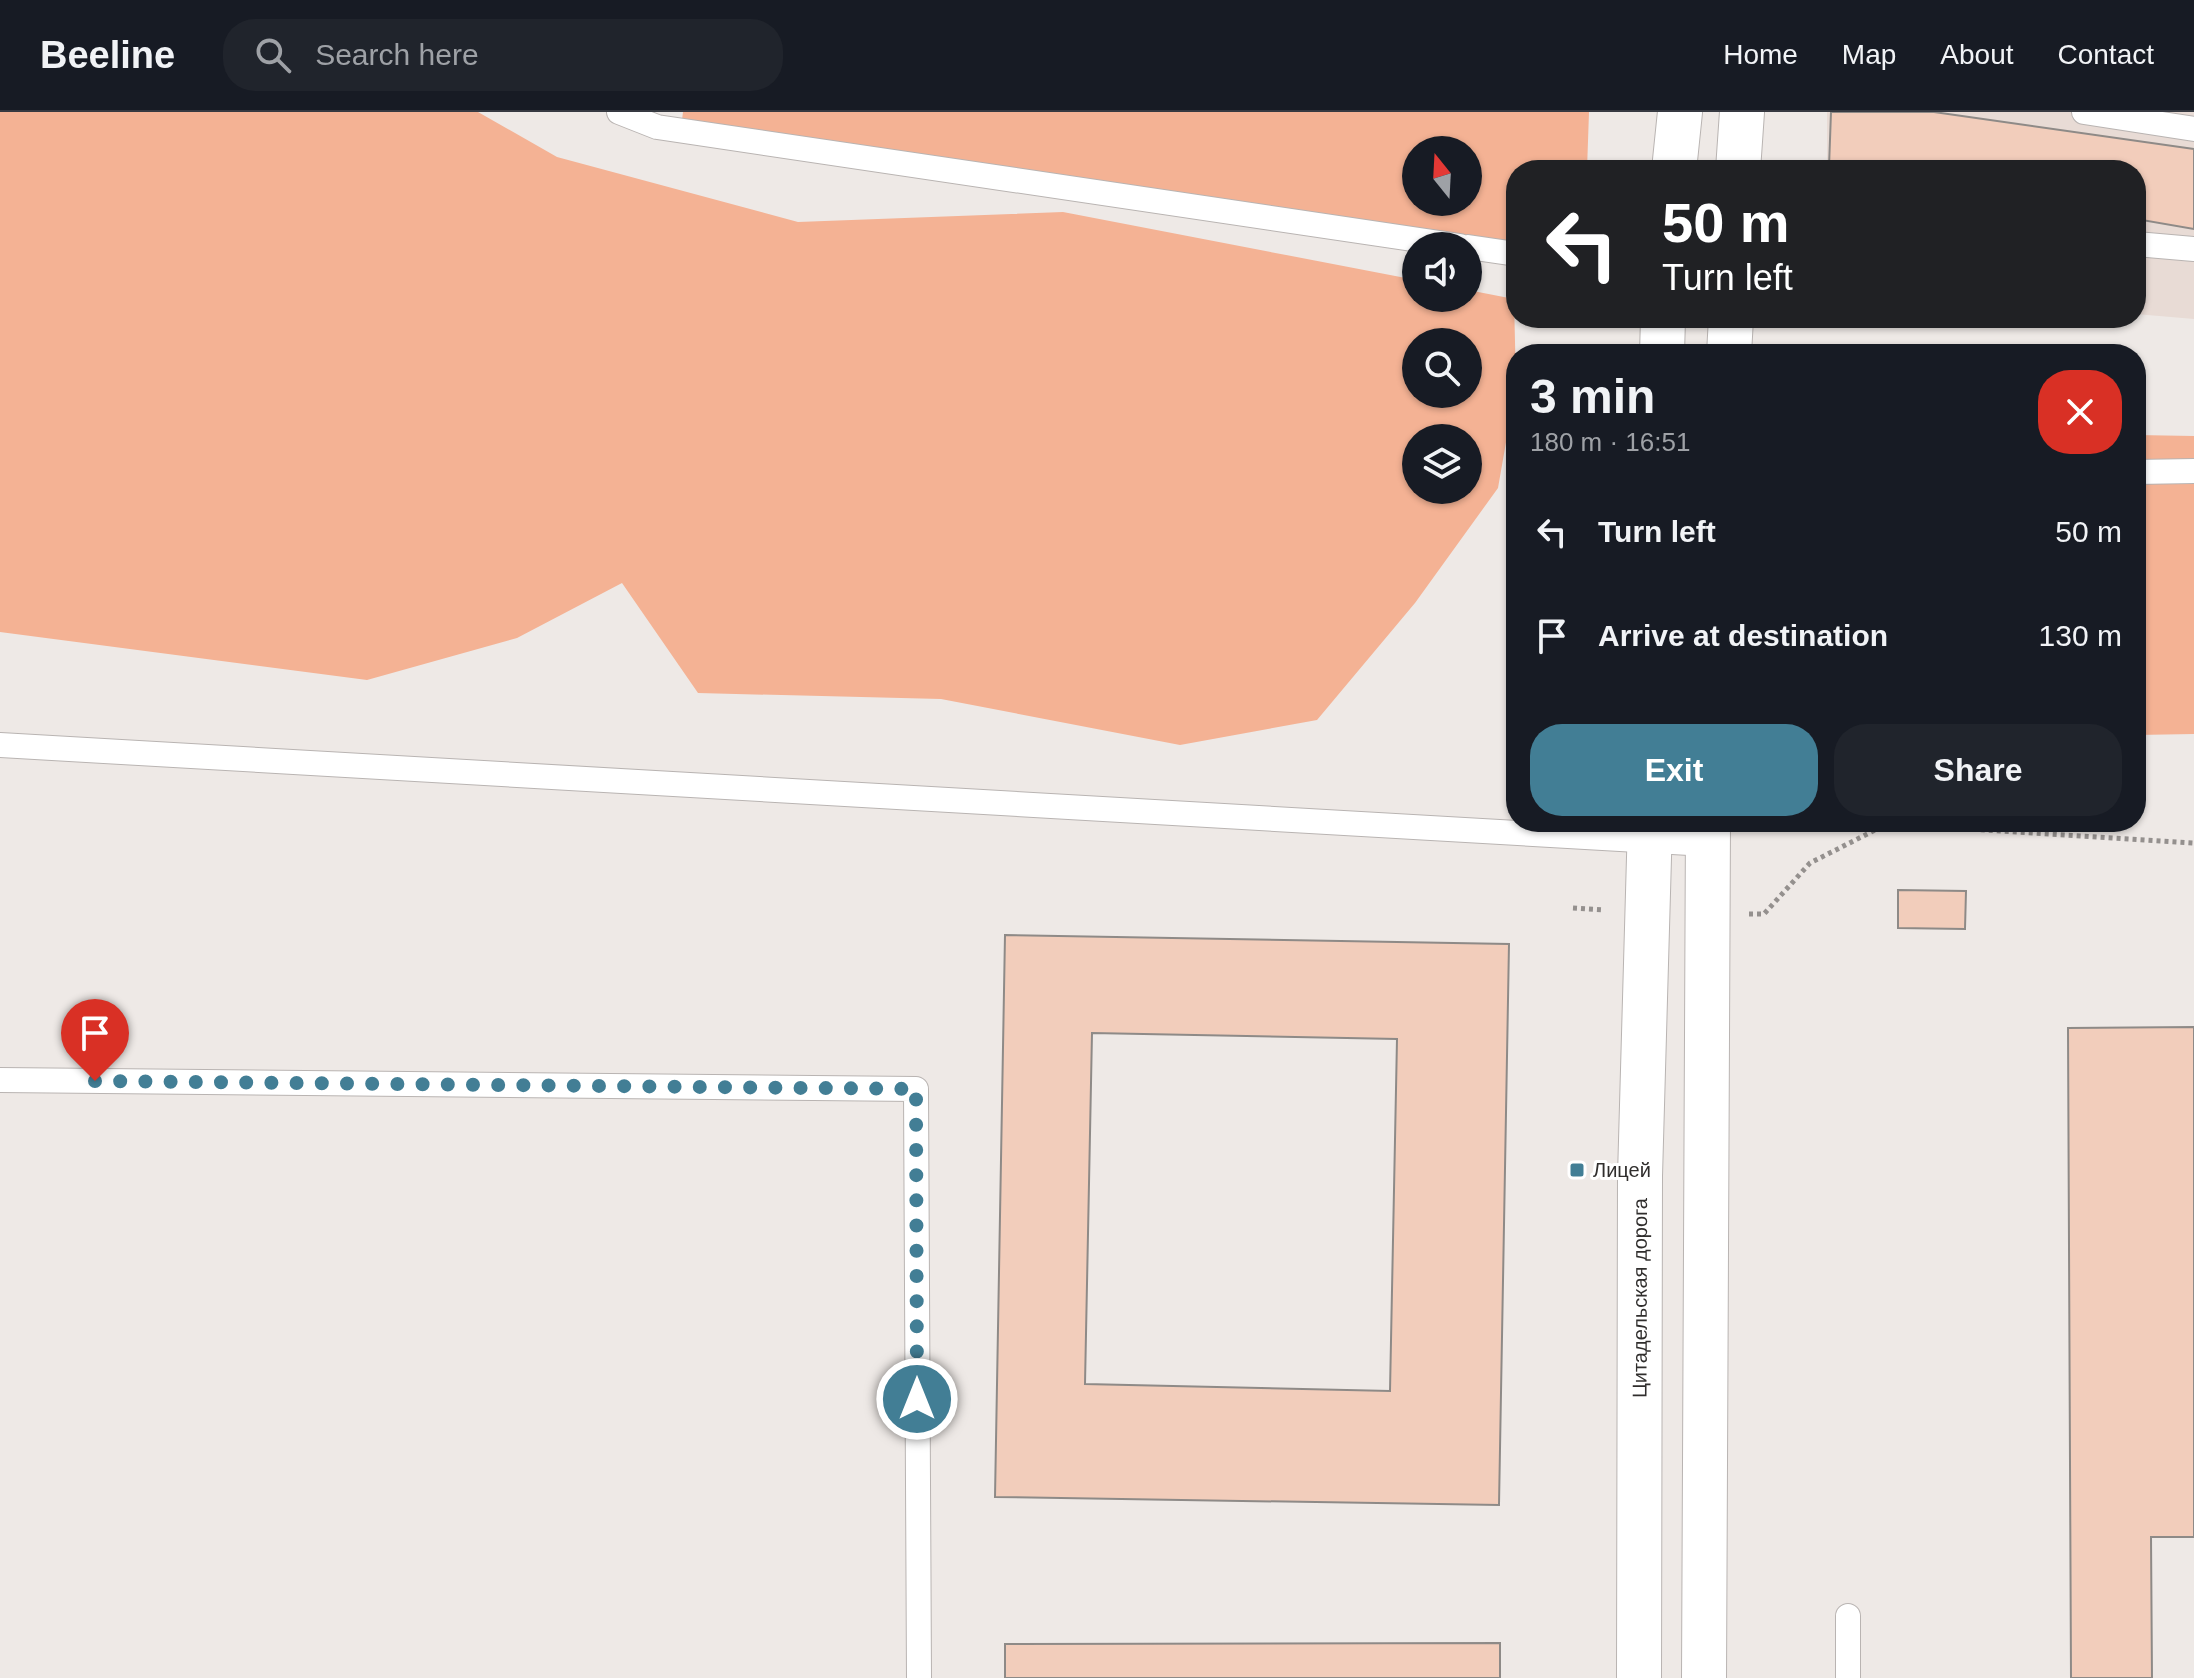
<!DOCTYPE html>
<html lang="en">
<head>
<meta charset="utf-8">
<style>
	body { margin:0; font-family:Helvetica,sans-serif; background:#20242c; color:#f1f3f6; height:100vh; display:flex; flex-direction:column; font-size:30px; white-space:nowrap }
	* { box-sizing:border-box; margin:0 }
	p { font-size:26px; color:#9ea1a6 }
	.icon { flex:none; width:44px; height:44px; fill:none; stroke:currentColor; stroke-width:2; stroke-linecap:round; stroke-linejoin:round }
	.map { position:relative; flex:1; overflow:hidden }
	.drawer { position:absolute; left:1506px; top:232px; width:640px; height:488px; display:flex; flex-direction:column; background:#171b24; border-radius:32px; box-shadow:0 2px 6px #0004 }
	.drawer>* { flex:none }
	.guide { position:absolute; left:1506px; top:48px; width:640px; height:168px; border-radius:32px; box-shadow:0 2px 6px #0004; background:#202124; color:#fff; overflow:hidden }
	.needle { width:52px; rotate:342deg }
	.tools { position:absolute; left:1402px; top:24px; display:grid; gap:16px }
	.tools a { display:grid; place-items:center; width:80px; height:80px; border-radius:50%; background:#171b24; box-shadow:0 2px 6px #0004; font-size:40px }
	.pin { position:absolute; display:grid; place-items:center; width:68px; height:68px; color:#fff; margin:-82px -34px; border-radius:50% 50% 50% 0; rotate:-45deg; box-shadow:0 0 8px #0007 }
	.pin .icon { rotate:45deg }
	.me { position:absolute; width:88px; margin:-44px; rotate:0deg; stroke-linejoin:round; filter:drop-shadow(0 0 6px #0008) }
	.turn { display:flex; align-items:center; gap:28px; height:168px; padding:0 24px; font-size:36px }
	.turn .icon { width:104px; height:104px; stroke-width:2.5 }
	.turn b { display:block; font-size:56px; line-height:68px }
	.round { display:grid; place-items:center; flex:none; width:84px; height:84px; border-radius:32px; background:#20242c }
	.summary { display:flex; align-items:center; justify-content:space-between; height:136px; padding:0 24px }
	h1 { font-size:48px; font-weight:700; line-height:60px }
	.primary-button { display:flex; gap:16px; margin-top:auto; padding:16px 24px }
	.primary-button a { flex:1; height:92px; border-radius:32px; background:#427e95; color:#fff; font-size:32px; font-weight:700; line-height:92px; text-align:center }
	.primary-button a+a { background:#20242c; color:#f1f3f6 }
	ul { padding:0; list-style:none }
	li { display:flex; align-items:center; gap:24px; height:104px; padding:0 24px }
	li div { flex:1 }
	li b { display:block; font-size:30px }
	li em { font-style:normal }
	header { display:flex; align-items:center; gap:48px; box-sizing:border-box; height:112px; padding:0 40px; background:#171b24; border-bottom:2px solid #363941 }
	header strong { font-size:38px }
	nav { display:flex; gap:44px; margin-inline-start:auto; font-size:28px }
	.search { width:560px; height:72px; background:#20242c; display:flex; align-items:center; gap:20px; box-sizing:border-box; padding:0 28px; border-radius:32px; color:#9ea1a6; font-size:30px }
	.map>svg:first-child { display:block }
	.built { fill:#e8dbd5 }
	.green { fill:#f4b294; fill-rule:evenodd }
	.building { fill:#f2cdbb; stroke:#8e8a87; stroke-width:2; fill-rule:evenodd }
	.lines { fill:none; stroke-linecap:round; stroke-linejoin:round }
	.lane-casing { stroke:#b9b4b2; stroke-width:26 }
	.secondary-casing { stroke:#b9b4b2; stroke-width:46 }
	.path { stroke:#94908e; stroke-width:5; stroke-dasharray:4 4; stroke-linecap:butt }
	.lane { stroke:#fff; stroke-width:24 }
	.secondary { stroke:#fff; stroke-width:44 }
	.route { stroke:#427e95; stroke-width:14; stroke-dasharray:0 25.2 }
	.poi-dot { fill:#427e95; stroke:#fff; stroke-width:3 }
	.labels { text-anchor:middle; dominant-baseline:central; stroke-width:6; stroke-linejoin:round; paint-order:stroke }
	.poi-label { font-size:20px; fill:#302e2d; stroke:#fff; text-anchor:start }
	.street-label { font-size:20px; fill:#302e2d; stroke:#fff }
</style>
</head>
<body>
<header>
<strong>Beeline</strong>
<div class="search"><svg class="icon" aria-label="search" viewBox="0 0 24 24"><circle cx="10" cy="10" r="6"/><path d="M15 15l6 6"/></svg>Search here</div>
<nav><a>Home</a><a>Map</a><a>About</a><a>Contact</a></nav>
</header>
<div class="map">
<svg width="2194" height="1566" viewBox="0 0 2194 1566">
	<rect width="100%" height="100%" fill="#eee9e6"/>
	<path class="built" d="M1827 0H2194V207L2136 202V58H1827Z"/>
	<path class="green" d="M0 0H478L557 45 798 110 1063 100 1416 168V186H1468V178L1514 187 1516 273 1498 376 1415 491 1317 608 1180 633 941 587 698 581 622 471 517 526 367 568 0 520ZM1416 230H1468V282H1416ZM1416 326H1468V378H1416Z
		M683 0H1589L1587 58H1516V142L682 8ZM1416 38H1468V90H1416Z
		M2136 323 2194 324V622L2136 623Z"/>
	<path class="building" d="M1831 0H1934L2194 37V117L2136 107V58H1849L1829 55Z
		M1898 778 1966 779 1965 817 1898 816Z
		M1005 823 1509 832 1499 1393 995 1385ZM1092 921 1397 927 1390 1279 1085 1272Z
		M2194 915V1425H2151L2152 1566H2071L2068 916Z
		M1500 1531V1566H1005V1532Z"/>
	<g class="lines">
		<defs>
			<path id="lane" d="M619 0 657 15 1460 134
				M2084 0 2194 17
				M2136 132 2194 137
				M1468 135 1516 142
				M2136 360 2194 359
				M0 633 1707 732
				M0 968 916 977 919 1566
				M1848 1566V1504"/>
			<g id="secondary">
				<path d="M1674 58 1680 0"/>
				<path d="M1738 58 1742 0"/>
				<path d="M1662 242 1663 206"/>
				<path d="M1729 242 1731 206"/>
				<path id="s1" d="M1639 1566 1640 1064 1650 710"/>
				<path d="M1704 1566 1708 710"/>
			</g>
		</defs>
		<use href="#lane" class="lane-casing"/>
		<use href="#secondary" class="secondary-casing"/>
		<path class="path" d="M1573 796 1604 798
			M1749 802H1764L1810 751 1887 712 2194 731"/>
		<use href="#lane" class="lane"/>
		<use href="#secondary" class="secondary"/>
	</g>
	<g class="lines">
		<path class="route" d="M95 969 916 977 917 1287"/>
	</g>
	<rect class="poi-dot" x="1569" y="1050" width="16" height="16" rx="4"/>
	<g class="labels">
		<g class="poi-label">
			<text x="1593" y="1058">Лицей</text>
		</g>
		<g class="street-label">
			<text stroke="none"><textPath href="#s1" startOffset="380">Цитадельская дорога</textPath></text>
		</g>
	</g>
</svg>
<div class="tools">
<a><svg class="needle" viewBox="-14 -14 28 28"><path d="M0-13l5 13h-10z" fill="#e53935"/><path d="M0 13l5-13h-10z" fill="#9ea1a6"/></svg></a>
<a><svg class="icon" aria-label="sound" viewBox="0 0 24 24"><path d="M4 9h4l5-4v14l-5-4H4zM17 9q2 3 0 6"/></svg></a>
<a><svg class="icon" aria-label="search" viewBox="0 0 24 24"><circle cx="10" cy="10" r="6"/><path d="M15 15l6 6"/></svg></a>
<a><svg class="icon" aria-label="layers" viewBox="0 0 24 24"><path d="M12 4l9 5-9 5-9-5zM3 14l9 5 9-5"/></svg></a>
</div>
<div class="pin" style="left:95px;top:969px;background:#d93025"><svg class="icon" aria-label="arrive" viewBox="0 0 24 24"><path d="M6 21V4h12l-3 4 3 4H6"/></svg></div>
<svg class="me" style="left:917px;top:1287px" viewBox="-20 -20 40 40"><circle r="17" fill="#427e95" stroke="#fff" stroke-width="3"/><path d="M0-11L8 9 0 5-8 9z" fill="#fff"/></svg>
<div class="guide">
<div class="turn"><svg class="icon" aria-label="left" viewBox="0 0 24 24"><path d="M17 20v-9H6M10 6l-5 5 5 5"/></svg><div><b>50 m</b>Turn left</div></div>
</div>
<section class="drawer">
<div class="summary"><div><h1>3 min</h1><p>180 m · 16:51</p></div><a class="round" style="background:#d93025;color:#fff"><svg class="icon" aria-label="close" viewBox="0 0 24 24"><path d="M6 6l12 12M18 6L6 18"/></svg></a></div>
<ul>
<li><svg class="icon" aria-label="left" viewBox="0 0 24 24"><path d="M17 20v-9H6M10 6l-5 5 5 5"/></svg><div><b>Turn left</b></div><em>50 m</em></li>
<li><svg class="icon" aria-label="arrive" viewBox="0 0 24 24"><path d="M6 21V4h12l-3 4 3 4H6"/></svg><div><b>Arrive at destination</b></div><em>130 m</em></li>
</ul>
<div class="primary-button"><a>Exit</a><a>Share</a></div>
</section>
</div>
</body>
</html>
